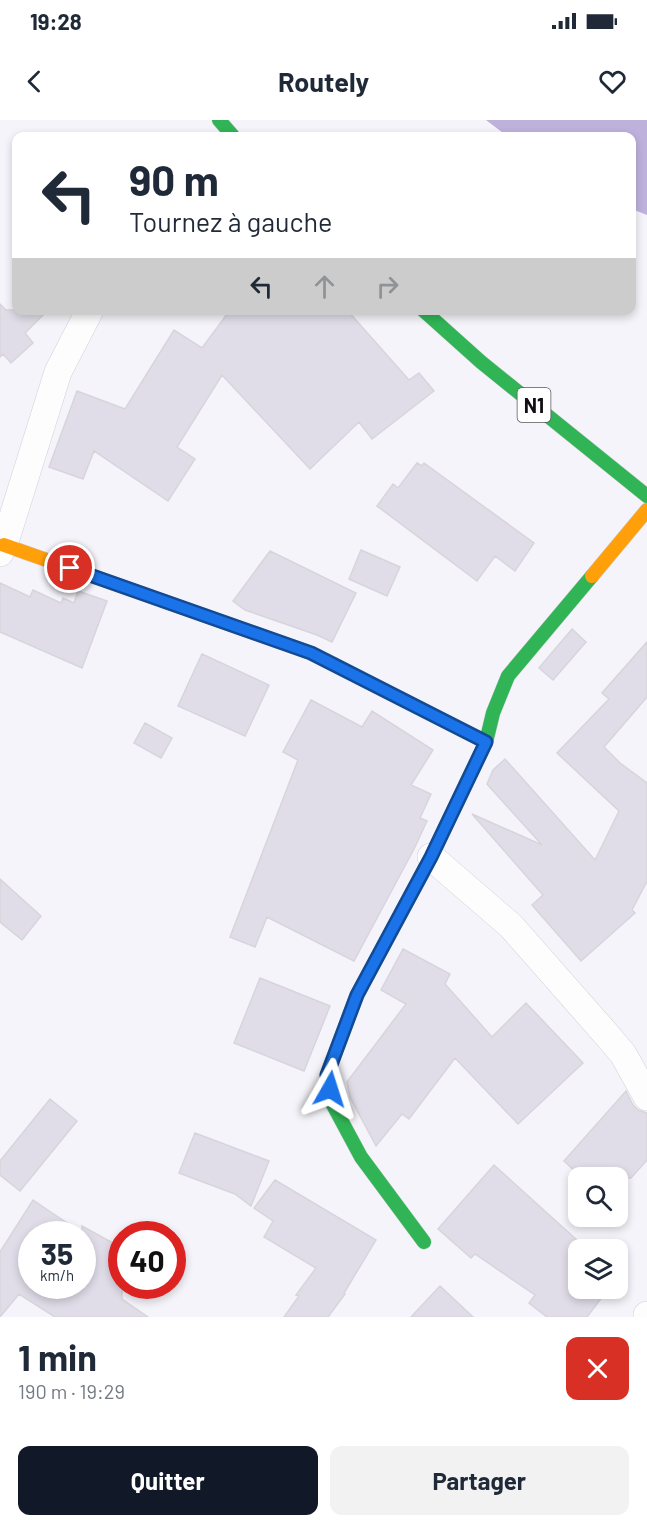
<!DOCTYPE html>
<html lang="fr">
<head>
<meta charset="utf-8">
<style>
	body { margin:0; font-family:Barlow,sans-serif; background:#f2f2f3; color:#1f2937; height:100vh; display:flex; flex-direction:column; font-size:22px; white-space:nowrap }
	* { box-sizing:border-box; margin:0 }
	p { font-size:20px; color:#747a83 }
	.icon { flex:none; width:33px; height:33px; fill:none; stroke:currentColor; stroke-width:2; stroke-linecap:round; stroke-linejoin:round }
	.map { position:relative; height:1197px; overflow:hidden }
	.side { display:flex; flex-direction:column; background:#fff; flex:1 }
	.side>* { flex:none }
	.top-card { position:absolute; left:12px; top:12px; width:624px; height:183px; border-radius:12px; box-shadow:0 3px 9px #0003; background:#fff; color:#1f2937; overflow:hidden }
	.controls { position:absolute; left:568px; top:1047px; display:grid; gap:12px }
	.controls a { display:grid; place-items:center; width:60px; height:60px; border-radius:12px; background:#fff; box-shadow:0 3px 9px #0003; font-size:30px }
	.speed { position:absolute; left:18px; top:1101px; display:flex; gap:12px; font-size:30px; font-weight:700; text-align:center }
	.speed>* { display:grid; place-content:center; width:78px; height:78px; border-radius:50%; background:#fff; box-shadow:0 3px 9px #0003; line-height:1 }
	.speed small { font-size:15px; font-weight:400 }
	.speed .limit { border:9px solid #d22; background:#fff; color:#111 }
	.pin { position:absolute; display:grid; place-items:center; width:51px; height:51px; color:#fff; margin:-26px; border:3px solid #fff; border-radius:50%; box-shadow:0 2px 6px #0007 }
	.me { position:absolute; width:66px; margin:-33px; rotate:6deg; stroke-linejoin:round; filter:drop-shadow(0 0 4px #0008) }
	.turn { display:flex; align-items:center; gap:21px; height:126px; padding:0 18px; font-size:27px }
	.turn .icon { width:78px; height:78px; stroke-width:2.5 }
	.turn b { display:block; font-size:42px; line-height:51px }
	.lanes { display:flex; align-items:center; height:57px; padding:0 18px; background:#0003; justify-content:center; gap:30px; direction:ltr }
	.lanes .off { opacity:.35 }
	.round { display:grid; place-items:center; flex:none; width:63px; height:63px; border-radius:12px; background:#f2f2f3 }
	.summary { display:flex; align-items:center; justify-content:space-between; height:102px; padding:0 18px }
	h1 { font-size:36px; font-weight:700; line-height:45px }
	.cta { display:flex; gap:12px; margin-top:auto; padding:12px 18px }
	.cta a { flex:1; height:69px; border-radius:12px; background:#111827; color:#fff; font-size:24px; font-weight:700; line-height:69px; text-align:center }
	.cta a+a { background:#f2f2f3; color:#1f2937 }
	.status { display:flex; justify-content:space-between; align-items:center; height:42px; padding:0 30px; background:#fff; direction:ltr }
	.status svg { height:16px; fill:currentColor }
	header { display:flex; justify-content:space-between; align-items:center; height:78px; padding:0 18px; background:#fff; font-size:27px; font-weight:700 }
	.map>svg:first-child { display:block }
	.water { fill:#beb2dd }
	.building { fill:#e0dde9; stroke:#d7d5db; stroke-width:1.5; fill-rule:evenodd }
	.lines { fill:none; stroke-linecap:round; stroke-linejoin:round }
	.street-casing { stroke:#d1d0d6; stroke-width:28 }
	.fast-casing { stroke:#d1d0d6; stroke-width:15 }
	.slow-casing { stroke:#d1d0d6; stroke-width:15 }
	.street { stroke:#fefdfe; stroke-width:27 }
	.fast { stroke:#30b455; stroke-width:14 }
	.slow { stroke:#ff9f0a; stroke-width:14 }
	.route-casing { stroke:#114b97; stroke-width:15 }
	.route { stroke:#1a73e8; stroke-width:10 }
	.labels { text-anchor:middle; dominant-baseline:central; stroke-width:5; stroke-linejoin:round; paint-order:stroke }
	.shield { fill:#fff; stroke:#58575b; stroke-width:1.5 }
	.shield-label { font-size:20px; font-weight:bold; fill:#110f15 }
</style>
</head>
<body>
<div class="status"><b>19:28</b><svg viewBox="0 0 49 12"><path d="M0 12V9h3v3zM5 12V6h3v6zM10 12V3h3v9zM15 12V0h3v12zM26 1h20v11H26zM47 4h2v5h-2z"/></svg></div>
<header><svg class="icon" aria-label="back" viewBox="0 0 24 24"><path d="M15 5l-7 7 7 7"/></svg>Routely<svg class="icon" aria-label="heart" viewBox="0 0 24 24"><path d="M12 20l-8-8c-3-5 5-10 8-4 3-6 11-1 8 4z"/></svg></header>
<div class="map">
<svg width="647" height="1197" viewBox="0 0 647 1197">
	<rect width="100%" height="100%" fill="#f5f4fa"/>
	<path class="water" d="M486 0H647V95L632 89V16H507Z"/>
	<path class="building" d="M0 184 6 190H48L25 213 33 223 11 243 3 234 0 237Z
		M230 190H347L409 260 419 253 434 271 372 319 359 302 310 349 222 255 177 327 195 339 168 381 94 331 83 359 49 347 77 271 125 289 174 210 202 228Z
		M417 343 422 346 424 343 534 423 515 451 495 436 477 461 377 386 393 364 398 368Z
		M361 430 400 447 387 476 349 459Z
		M270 431 356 473 332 522 317 515 245 490 233 481Z
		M0 463 30 477 33 470 61 483 63 478 74 483 78 471 107 481 82 548 0 512Z
		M572 509 586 522 553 560 539 548Z
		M647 522V577L604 627 620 643 647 663V761L632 790 635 793 581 841 532 785 543 775 472 694 542 725 487 664 493 650 505 639 595 740 619 691 557 633 609 579 602 573Z
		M202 534 269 565 245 616 178 586Z
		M311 580 362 607 372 591 433 630 411 665 431 674 420 698 427 701 414 729 354 841 267 797 255 827 230 817 298 640 283 632Z
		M145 603 172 618 161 638 134 623Z
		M0 759 41 796 22 820 0 802Z
		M403 829 450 854 445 864 492 917 526 883 583 943 518 1004 455 938 409 999 402 994 376 1026 350 977 347 962 406 884 381 870Z
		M260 858 330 886 304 951 234 923Z
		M626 971 633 985 638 990 647 993V1040L631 1058H582L564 1041Z
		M50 979 77 1001 20 1071 0 1055V1041Z
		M195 1013 269 1041 251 1086 235 1074 179 1053Z
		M494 1045 588 1130H579V1168H609L587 1197H547L529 1183 535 1175 475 1134 471 1138 438 1109Z
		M275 1060 376 1120 344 1173 345 1174 328 1197H284L299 1176 296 1175 316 1148 264 1117 273 1101 254 1088Z
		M33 1080 82 1113V1106L122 1128V1179L148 1197H55L19 1174 0 1197V1132ZM32 1114H82V1166H32Z
		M440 1166 473 1197H411Z"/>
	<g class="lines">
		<defs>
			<path id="street" d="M0 433 4 425 58 252 90 190
				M431 737 511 806 606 914 623 934 647 977
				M647 1197V1195"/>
			<path id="fast" d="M219 0 233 16
				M423 190 481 242 647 376
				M333 544 486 622
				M424 1122 361 1037 332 983 327 955 357 875 431 737 486 622 493 593 508 556 592 456"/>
			<path id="slow" d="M4 425 311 533 333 544
				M592 456 647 390"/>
		</defs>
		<use href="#street" class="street-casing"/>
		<use href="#fast" class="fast-casing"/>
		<use href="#slow" class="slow-casing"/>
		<use href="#street" class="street"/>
		<use href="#fast" class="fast"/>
		<use href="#slow" class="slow"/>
	</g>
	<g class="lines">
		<defs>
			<path id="route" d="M70 448 311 533 486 622 431 737 357 875 327 955 330 969"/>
		</defs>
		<use href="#route" class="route-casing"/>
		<use href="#route" class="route"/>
	</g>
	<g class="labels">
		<rect class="shield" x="517.5" y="268" width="33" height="34" rx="4.5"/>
		<g class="shield-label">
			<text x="534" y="285">N1</text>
		</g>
	</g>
</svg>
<div class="controls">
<a><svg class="icon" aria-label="search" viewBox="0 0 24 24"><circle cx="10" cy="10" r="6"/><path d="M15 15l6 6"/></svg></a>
<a><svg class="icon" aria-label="layers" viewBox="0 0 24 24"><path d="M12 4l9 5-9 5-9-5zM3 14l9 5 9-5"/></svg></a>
</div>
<div class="speed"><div>35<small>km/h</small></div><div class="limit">40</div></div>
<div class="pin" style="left:70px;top:448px;background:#d93025"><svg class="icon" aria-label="arrive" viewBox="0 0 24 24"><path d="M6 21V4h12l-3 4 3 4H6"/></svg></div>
<svg class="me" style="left:330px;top:969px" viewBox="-20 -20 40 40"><path d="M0-17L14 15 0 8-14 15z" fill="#1a73e8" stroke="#fff" stroke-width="4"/></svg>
<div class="top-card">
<div class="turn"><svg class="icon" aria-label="left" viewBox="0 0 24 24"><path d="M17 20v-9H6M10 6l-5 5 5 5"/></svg><div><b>90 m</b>Tournez à gauche</div></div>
<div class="lanes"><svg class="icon" aria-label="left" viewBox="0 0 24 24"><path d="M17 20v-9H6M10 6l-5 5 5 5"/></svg><svg class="icon off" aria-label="ahead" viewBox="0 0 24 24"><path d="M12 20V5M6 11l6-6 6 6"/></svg><svg class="icon off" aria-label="right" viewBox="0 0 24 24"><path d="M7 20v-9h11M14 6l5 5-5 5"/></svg></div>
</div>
</div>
<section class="side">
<div class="summary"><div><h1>1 min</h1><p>190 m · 19:29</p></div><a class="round" style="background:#d93025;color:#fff"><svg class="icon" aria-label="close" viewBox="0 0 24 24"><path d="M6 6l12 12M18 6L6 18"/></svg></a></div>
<div class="cta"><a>Quitter</a><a>Partager</a></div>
</section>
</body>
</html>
